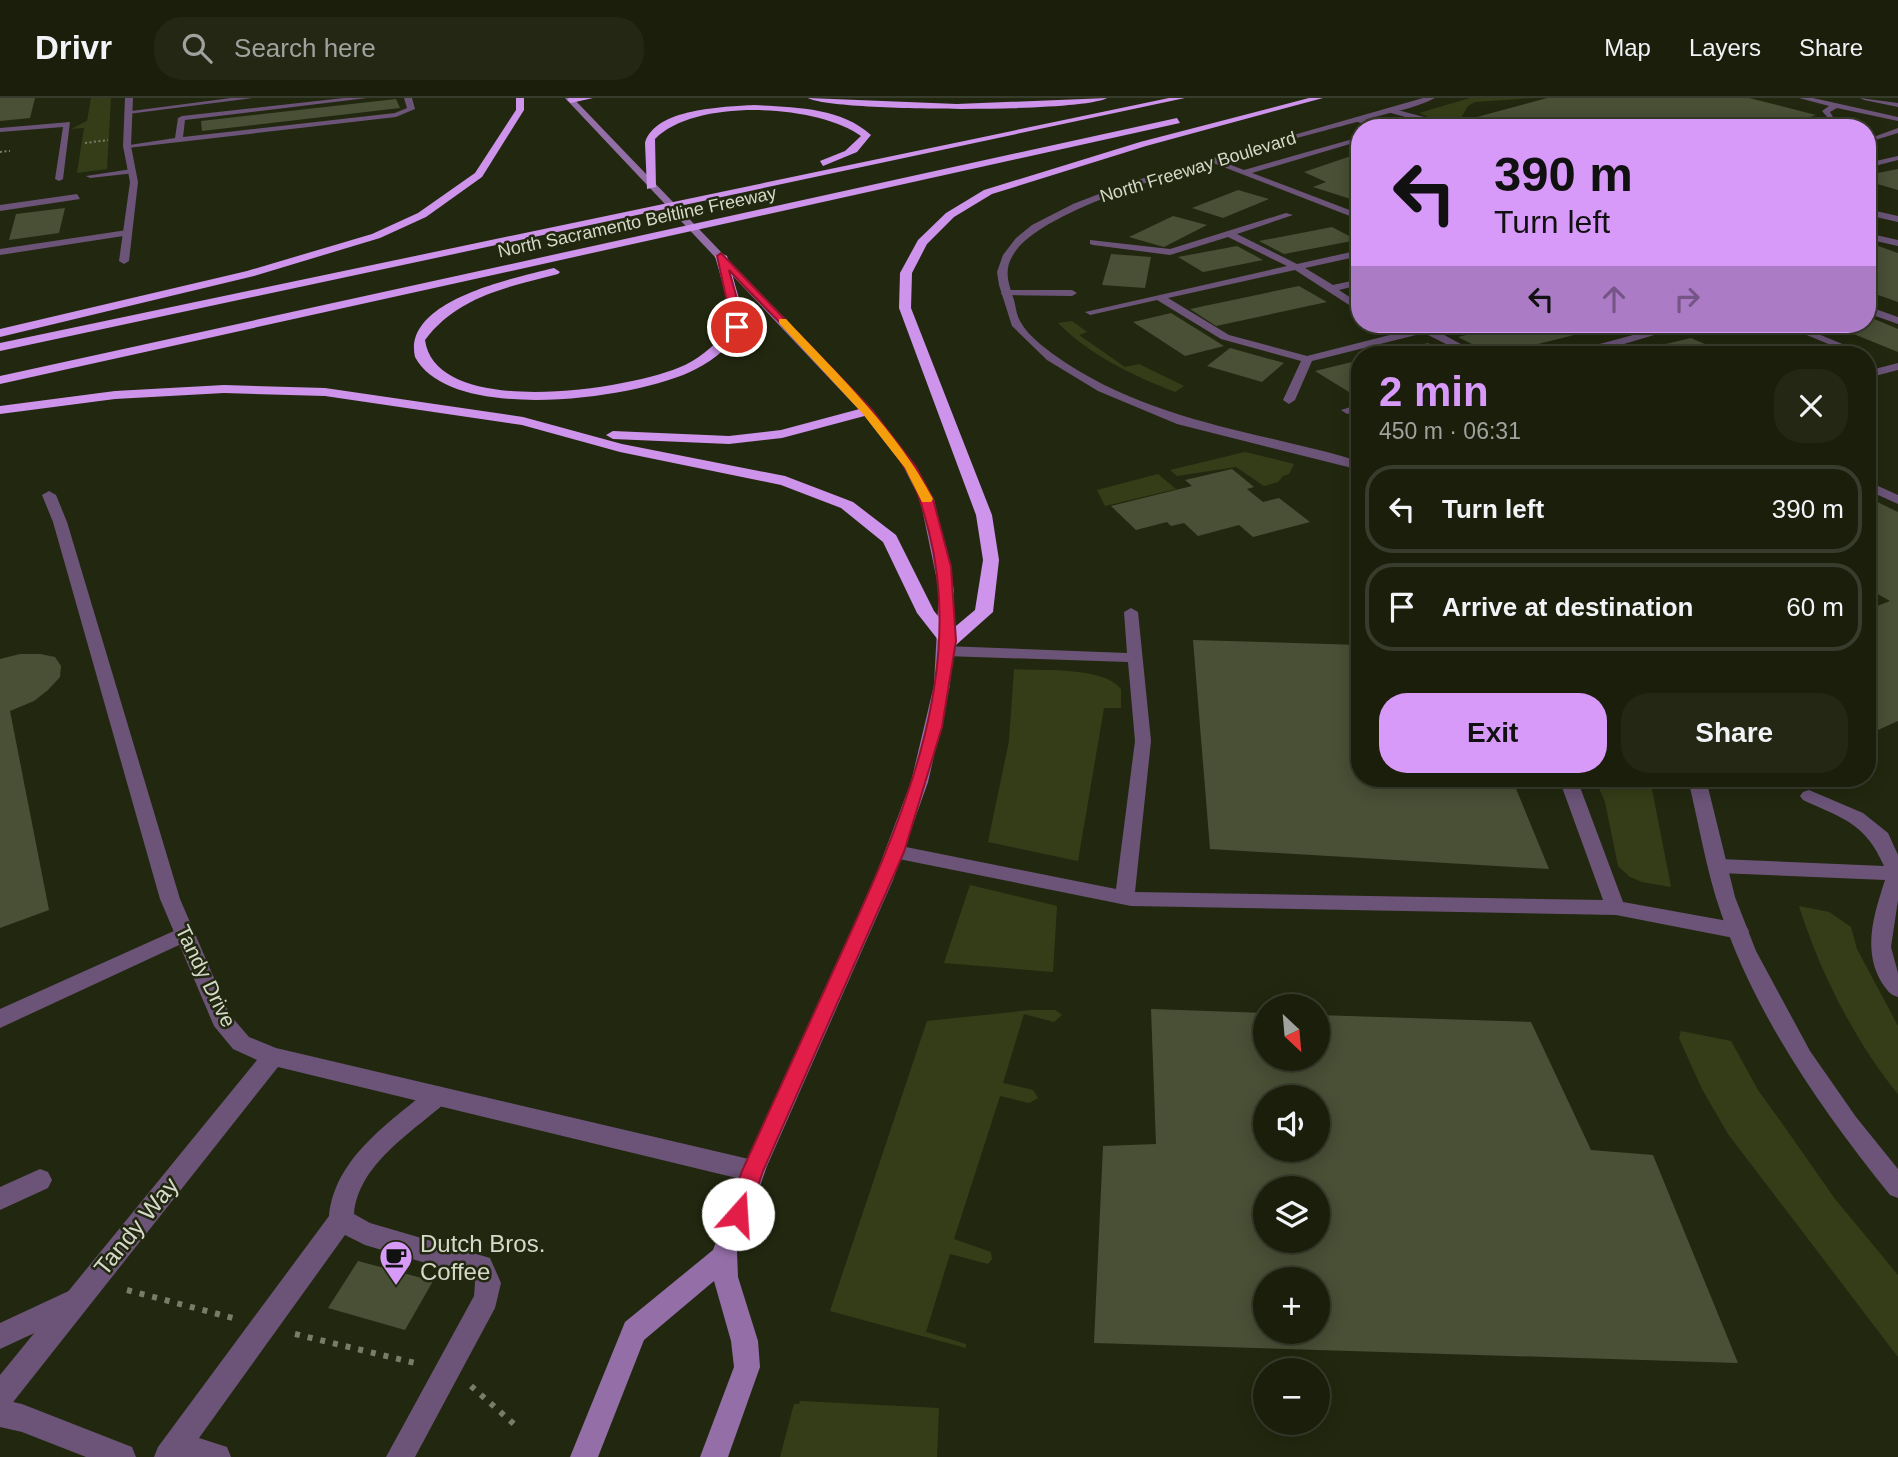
<!DOCTYPE html>
<html lang="en">
<head>
<meta charset="utf-8">
<style>
	body { margin:0; font-family:Helvetica,sans-serif; background:#232714; color:#f1f3f6; height:100vh; display:flex; flex-direction:column; font-size:26px; white-space:nowrap }
	* { box-sizing:border-box; margin:0 }
	p { font-size:23px; color:#9fa29d }
	.icon { flex:none; width:38px; height:38px; fill:none; stroke:currentColor; stroke-width:2; stroke-linecap:round; stroke-linejoin:round }
	.map { position:relative; flex:1; overflow:hidden }
	.details { position:absolute; left:1351px; top:248px; width:525px; height:441px; display:flex; flex-direction:column; background:#1a1e0b; border-radius:28px; box-shadow:0 4px 18px #0003,0 0 0 2px #383c2c }
	.details>* { flex:none }
	.top-card { position:absolute; left:1351px; top:21px; width:525px; height:214px; border-radius:28px; box-shadow:0 4px 18px #0003,0 0 0 2px #383c2c; background:#d89af8; color:#111; overflow:hidden }
	.needle { width:46px; rotate:154deg }
	.fabs { position:absolute; left:1253px; top:896px; display:grid; gap:14px }
	.fabs a { display:grid; place-items:center; width:77px; height:77px; border-radius:50%; background:#1a1e0b; box-shadow:0 4px 18px #0003,0 0 0 2px #383c2c; font-size:35px }
	.pin { position:absolute; display:grid; place-items:center; width:60px; height:60px; color:#fff; margin:-30px; border:4px solid #fff; border-radius:50%; box-shadow:0 2px 7px #0007 }
	.me { position:absolute; width:77px; margin:-38px; rotate:19deg; stroke-linejoin:round; filter:drop-shadow(0 0 5px #0008) }
	.turn { display:flex; align-items:center; gap:24px; height:147px; padding:0 28px; font-size:32px }
	.turn .icon { width:91px; height:91px; stroke-width:2.5 }
	.turn b { display:block; font-size:49px; line-height:60px }
	.lanes { display:flex; align-items:center; height:66px; padding:0 28px; background:#0003; justify-content:center; gap:35px; direction:ltr }
	.lanes .off { opacity:.35 }
	.round { display:grid; place-items:center; flex:none; width:74px; height:74px; border-radius:28px; background:#232714 }
	.headline { display:flex; align-items:center; justify-content:space-between; height:119px; padding:0 28px }
	h1 { font-size:42px; font-weight:600; line-height:52px; color:#d89af8 }
	.cta { display:flex; gap:14px; margin-top:auto; padding:14px 28px }
	.cta a { flex:1; height:80px; border-radius:28px; background:#d89af8; color:#111; font-size:28px; font-weight:600; line-height:80px; text-align:center }
	.cta a+a { background:#232714; color:#f1f3f6 }
	ul { padding:0; list-style:none }
	li { display:flex; align-items:center; gap:21px; height:88px; margin:0 14px 10px; padding:0 14px; border:4px solid #383c2c; border-radius:28px }
	li div { flex:1 }
	li b { display:block; font-size:26px }
	li em { font-style:normal }
	header { display:flex; align-items:center; gap:42px; box-sizing:border-box; height:98px; padding:0 35px; background:#1a1e0b; border-bottom:2px solid #383c2c }
	header strong { font-size:33px }
	nav { display:flex; gap:38px; margin-inline-start:auto; font-size:24px }
	.search { width:490px; height:63px; background:#232714; display:flex; align-items:center; gap:18px; box-sizing:border-box; padding:0 24px; border-radius:28px; color:#9fa29d; font-size:26px }
	.map>svg:first-child { display:block }
	.green { fill:#353d18 }
	.building { fill:#495036; fill-rule:evenodd }
	.lines { fill:none; stroke-linecap:round; stroke-linejoin:round }
	.path-far1 { stroke:#777d68; stroke-width:2; stroke-dasharray:2 2.5; stroke-linecap:butt }
	.path { stroke:#777d68; stroke-width:6; stroke-dasharray:5 8; stroke-linecap:butt }
	.service { fill:#6b5478; fill-rule:evenodd }
	.minor { fill:#6b5478; fill-rule:evenodd }
	.tertiary { fill:#6b5478; fill-rule:evenodd }
	.secondary { fill:#936ea7; fill-rule:evenodd }
	.motorway { fill:#ce94ec; fill-rule:evenodd }
	.route { fill:#e11d48; stroke:#92132f; stroke-width:2 }
	.slow { fill:#f59e0b }
	.labels { text-anchor:middle; dominant-baseline:central; stroke-width:5; stroke-linejoin:round; paint-order:stroke }
	.far-street-label { font-size:18px; fill:#d4d9ca; stroke:#22280f }
	.street-label { font-size:21px; fill:#d4d9ca; stroke:#22280f }
	.near-street-label { font-size:24px; fill:#d4d9ca; stroke:#22280f }
	.near-poi-label { font-size:24px; fill:#d4d9ca; stroke:#22280f; text-anchor:start }
</style>
</head>
<body>
<header>
<strong>Drivr</strong>
<div class="search"><svg class="icon" aria-label="search" viewBox="0 0 24 24"><circle cx="10" cy="10" r="6"/><path d="M15 15l6 6"/></svg>Search here</div>
<nav><a>Map</a><a>Layers</a><a>Share</a></nav>
</header>
<div class="map">
<svg width="1898" height="1359" viewBox="0 0 1898 1359">
	<rect width="100%" height="100%" fill="#22280f"/>
	<path class="green" d="M91 0H111L107 71 77 75 84 30 71 31 87 23Z
		M1470 0H1533L1475 4 1468 8 1461 20 1436 22 1419 15Z
		M1072 223 1087 234 1079 237 1125 269 1139 266 1184 288 1175 294C1132 277 1091 258 1058 225Z
		M1245 354 1294 366 1289 376 1283 378 1278 384 1264 388 1236 369 1177 378 1170 372Z
		M1158 376 1176 391 1105 408 1097 392Z
		M1014 571C1041 573 1104 568 1121 591V610H1104L1078 763 988 744 1009 643Z
		M1595 681H1650L1671 789 1642 784 1630 779 1618 768 1605 704Z
		M970 787 1057 808 1053 874 944 865Z
		M1799 808 1829 814 1851 829 1857 851 1898 928V996C1854 942 1820 874 1799 808Z
		M1031 912H1055L1062 917 1054 924 1024 916 1003 985 1033 992 1038 1000 1029 1005 1000 998 954 1141 991 1154 992 1161 988 1166 950 1156 926 1234 966 1246V1250L830 1213 927 923Z
		M1681 933 1731 943 1758 992 1786 1031 1835 1101 1898 1177V1259L1728 1036 1702 991 1679 940Z
		M800 1303 939 1310 937 1359H780L794 1306H799Z"/>
	<path class="building" d="M0 0H35L30 20 0 23Z
		M1547 0H1749L1816 17 1779 30H1465L1451 26Z
		M396 1 400 10 202 33 201 23Z
		M1360 55V104L1313 89 1326 84 1304 74Z
		M1898 71V92L1867 83V77Z
		M1238 92 1269 101 1223 120 1192 110Z
		M65 110 59 135 9 142 16 116Z
		M1173 118 1207 127 1164 149 1129 139Z
		M1332 129 1357 142 1284 156 1259 143Z
		M1867 144 1898 155V204L1867 193Z
		M1237 148 1263 162 1203 174 1178 159Z
		M1111 156 1151 159 1145 190 1102 187Z
		M1299 188 1327 204 1216 228 1190 211Z
		M1171 215 1224 248 1185 258 1133 224Z
		M1867 218 1898 231V254L1829 226H1867Z
		M1511 226H1594L1602 230 1494 257 1458 239Z
		M1691 240 1730 257H1663L1649 250Z
		M1428 245 1450 257H1384V256Z
		M1798 249 1817 257H1771V256Z
		M1230 250 1284 265 1262 284 1207 268Z
		M1360 262V291L1349 294 1315 273Z
		M1232 371 1254 389 1247 391 1263 404 1279 400 1310 424 1253 439 1239 427 1198 438 1184 425 1171 428 1167 424 1136 432 1111 408 1192 388 1185 382Z
		M1867 399 1898 414V623L1867 637V512L1890 503 1867 490Z
		M1193 542 1360 547V681H1512L1549 771 1210 751Z
		M20 556H40L55 559 61 568 60 579 48 592 34 603 10 613 49 812 0 830V561Z
		M1151 911 1265 915V961H1318V917L1531 924 1591 1052 1653 1057 1738 1265 1094 1245 1103 1048 1156 1046ZM1265 999H1318V1052H1265ZM1265 1090H1318V1143H1265ZM1265 1181H1318V1234H1265Z
		M358 1163 433 1183 405 1232 328 1210Z"/>
	<g class="lines">
		<path class="path-far1" d="M85 45 108 42
			M0 54 10 53"/>
		<path class="path" d="M127 1192 233 1220
			M295 1236 419 1266
			M471 1288 515 1327"/>
		<path class="service" d="M231 0H253L128 16 124 14Z
			M344 0H367L185 22 183 39 395 15 407 10 404 0H412L415 11 396 19 127 50 123 48 175 40 178 20 182 18Z
			M1799 0H1813L1898 19V23L1837 10 1830 14 1836 24 1819 30H1807L1829 21 1822 13 1829 8Z
			M1860 0 1898 5V9L1864 2Z
			M1390 10 1458 28 1459 30H1446L1387 14Z
			M1357 19 1390 28 1391 30H1378L1354 23Z
			M70 24 63 81 59 83 55 81 63 29 0 34V30Z
			M1898 30V35L1872 43 1868 41Z
			M1360 39V43L1252 75 1360 116V122L1208 63 1215 61 1244 72Z
			M1898 58V62L1867 70V65Z
			M132 71 135 75 90 80 86 78Z
			M77 96 80 101 0 113V107Z
			M1867 111 1898 118V124L1867 117Z
			M1286 115 1293 117 1237 136 1297 166 1360 152V158L1305 170 1333 187 1360 181V187L1339 192 1360 206V214L1295 172 1168 200 1229 237 1307 258 1433 226H1450L1435 232 1481 257H1468L1424 235 1312 263 1295 302 1289 306 1283 302 1301 263 1221 241 1157 202 1090 217 1085 214 1287 168 1228 139 1170 157 1093 147 1090 146V142L1170 151Z
			M127 132 130 133V137L0 157V151Z
			M1867 135 1898 142V148L1867 141Z
			M1006 192H1072L1077 195 1072 198 1002 197 1001 195Z
			M1867 208 1898 219V226L1867 215Z
			M1611 226C1625 225 1634 233 1645 234 1660 234 1675 225 1691 226L1624 246 1645 257C1631 257 1625 251 1613 249 1601 247 1576 258 1559 257L1633 237Z
			M1780 226H1794L1869 257 1867 259V257H1855Z
			M1898 265V272L1867 280V273Z
			M1360 306V313L1347 316 1341 312Z
			M1867 383 1898 397V406L1867 392Z
			M49 393 56 397 67 424 65 427H55L53 424 42 397Z
			M1131 510 1138 514 1151 643 1135 794 1603 802 1559 681H1577L1623 804 1739 825 1746 828 1749 833 1746 838 1739 841 1616 817 1131 808 889 759 887 754 889 749 896 747 1116 791 1135 643 1128 564 945 558 937 553 945 548 1127 555 1124 514Z
			M1809 692 1863 715 1888 735 1898 757V802L1891 849 1898 875V899C1890 897 1887 892 1882 885 1862 852 1874 816 1885 782L1719 775 1712 773 1710 768 1712 763 1719 761 1884 768C1865 725 1844 721 1803 702L1800 698 1803 694Z
			M185 828 192 831 195 836 192 841 0 930V911Z
			M437 988 445 991 448 998 445 1005C411 1035 358 1067 354 1116L370 1125 490 1160 501 1185 495 1210 415 1359H386L474 1198 475 1185 473 1179 365 1147 345 1137 199 1340 227 1349 231 1359H154L158 1349 329 1118C335 1060 388 1026 429 991Z
			M40 1071 48 1074 52 1082 48 1090 0 1112V1089Z
			M73 1191 82 1195 86 1204 82 1213 0 1251V1225Z
			M0 1301 22 1306 132 1349 136 1359H86L22 1334 0 1329Z"/>
		<path class="minor" d="M125 0H133L131 48 138 84 129 163 124 166 119 163 130 84 123 48Z
			M60 420 67 424 180 801 230 917 249 939 276 950 753 1062 761 1065 765 1073 761 1081 753 1084 278 969 10 1308 0 1312V1277L257 962 233 951 214 928 160 801 53 424Z"/>
		<path class="tertiary" d="M1423 0H1435C1415 11 1386 15 1364 22 1294 42 1045 99 1013 157 1003 173 1009 186 1014 202 1016 209 1016 216 1020 223 1029 240 1050 254 1066 265 1154 322 1247 332 1345 359L1360 364V372L1177 326 1098 293 1047 262 1012 228 999 187 997 174 1003 157 1016 140 1032 127 1073 106 1130 84Z
			M1688 681H1706L1735 799 1756 853 1810 953 1856 1019 1898 1071V1100L1890 1097C1821 1011 1757 920 1721 815 1706 772 1699 726 1688 681Z"/>
		<path class="secondary" d="M565 0H573L871 310 914 366 934 401 954 492 950 587 928 684 893 782 767 1068 737 1154 738 1179 758 1243 760 1269 728 1359H700L734 1269 731 1243 714 1183 644 1242 598 1359H570L625 1224 713 1152 744 1068 874 782 911 684 934 587 939 492 920 401 902 366 863 316Z"/>
		<path class="motorway" d="M516 0H524V12L482 79 426 119 380 140 254 178 0 239V231L247 173 372 136 418 115 475 75 516 12Z
			M569 0H593L571 5 567 2Z
			M808 0 957 6 1107 0C1082 15 832 14 808 0Z
			M1169 0H1185L0 253V245Z
			M1309 0H1323L1146 48 992 96 954 119 927 146 912 175 911 210 992 417 999 462 993 514 956 547H942L917 515 883 444 841 410 781 387 620 354 522 327 325 298 224 295 115 301 0 316V308L115 293 224 287 325 290 523 319 622 346 785 378 853 404 896 437 934 513 950 533 975 512 983 462 976 417 899 210 900 175 918 142 946 115 984 92 1140 44Z
			M754 7C792 9 841 9 871 37L857 54 823 68 820 63 845 53 861 38C817 6 695 0 655 41L656 89 647 91 645 45C655 10 724 9 754 7Z
			M1177 20 1180 25 0 286V278Z
			M721 155 727 158 741 208 743 229C731 247 716 261 696 271 640 301 451 327 415 259 402 202 515 180 554 170L560 174 558 176C508 189 458 198 425 242 436 323 635 291 685 267 703 258 718 244 731 229L729 208 715 158Z
			M867 309 874 313 872 316 782 340 729 346 613 341 606 337 613 333 729 338 781 332Z"/>
	</g>
	<path class="route" d="M721 155 871 311 916 369 933 401 951 469 956 543 942 629 904 754 763 1073 746 1123 738 1126 730 1123 727 1116 742 1073C771 1008 801 944 830 880 893 742 968 588 929 434 923 412 918 390 905 370 862 302 785 232 729 172L739 208 741 229 733 231 717 158Z"/>
	<path class="slow" d="M779 221H786C839 278 897 332 933 401L931 404H922L905 370 863 316 779 225Z"/>
	<defs>
		<symbol id="cafe-pin" viewBox="-11 -11 22 30"><path d="M0 17L-7.5 6A9.5 9.5 0 1 1 7.5 6Z" fill="#d89af8" stroke="#22280f"/><path d="M-5.5-4.5H6V0H3Q3 3.5 0 3.5H-2.5Q-5.5 3.5-5.5 0ZM3-3.2v2h1.7v-2ZM-6 4.5H4V6H-6Z" fill="#111"/></symbol>
	</defs>
	<g fill-rule="evenodd">
		<use href="#cafe-pin" x="377" y="1140" width="38" height="52"/>
	</g>
	<g class="labels">
		<g class="far-street-label">
			<text transform="translate(1198 69) rotate(-17)">North Freeway Boulevard</text>
			<text transform="translate(637 124) rotate(-12)">North Sacramento Beltline Freeway</text>
		</g>
		<g class="street-label">
			<text transform="translate(206 878) rotate(64)">Tandy Drive</text>
		</g>
		<g class="near-street-label">
			<text transform="translate(136 1128) rotate(-51)">Tandy Way</text>
		</g>
		<g class="near-poi-label">
			<text x="420" y="1145">Dutch Bros.<tspan x="420" dy="28">Coffee</tspan></text>
		</g>
	</g>
</svg>
<div class="fabs">
<a><svg class="needle" viewBox="-14 -14 28 28"><path d="M0-13l5 13h-10z" fill="#e53935"/><path d="M0 13l5-13h-10z" fill="#9fa29d"/></svg></a>
<a><svg class="icon" aria-label="sound" viewBox="0 0 24 24"><path d="M4 9h4l5-4v14l-5-4H4zM17 9q2 3 0 6"/></svg></a>
<a><svg class="icon" aria-label="layers" viewBox="0 0 24 24"><path d="M12 4l9 5-9 5-9-5zM3 14l9 5 9-5"/></svg></a>
<a>+</a>
<a>−</a>
</div>
<div class="pin" style="left:737px;top:229px;background:#d93025"><svg class="icon" aria-label="arrive" viewBox="0 0 24 24"><path d="M6 21V4h12l-3 4 3 4H6"/></svg></div>
<svg class="me" style="left:738px;top:1116px" viewBox="-20 -20 40 40"><circle r="19" fill="#fff"/><path d="M0-13L10 11 0 6-10 11z" fill="#e11d48"/></svg>
<div class="top-card">
<div class="turn"><svg class="icon" aria-label="left" viewBox="0 0 24 24"><path d="M17 20v-9H6M10 6l-5 5 5 5"/></svg><div><b>390 m</b>Turn left</div></div>
<div class="lanes"><svg class="icon" aria-label="left" viewBox="0 0 24 24"><path d="M17 20v-9H6M10 6l-5 5 5 5"/></svg><svg class="icon off" aria-label="ahead" viewBox="0 0 24 24"><path d="M12 20V5M6 11l6-6 6 6"/></svg><svg class="icon off" aria-label="right" viewBox="0 0 24 24"><path d="M7 20v-9h11M14 6l5 5-5 5"/></svg></div>
</div>
<section class="details">
<div class="headline"><div><h1>2 min</h1><p>450 m · 06:31</p></div><a class="round"><svg class="icon" aria-label="close" viewBox="0 0 24 24"><path d="M6 6l12 12M18 6L6 18"/></svg></a></div>
<ul>
<li><svg class="icon" aria-label="left" viewBox="0 0 24 24"><path d="M17 20v-9H6M10 6l-5 5 5 5"/></svg><div><b>Turn left</b></div><em>390 m</em></li>
<li><svg class="icon" aria-label="arrive" viewBox="0 0 24 24"><path d="M6 21V4h12l-3 4 3 4H6"/></svg><div><b>Arrive at destination</b></div><em>60 m</em></li>
</ul>
<div class="cta"><a>Exit</a><a>Share</a></div>
</section>
</div>
</body>
</html>
